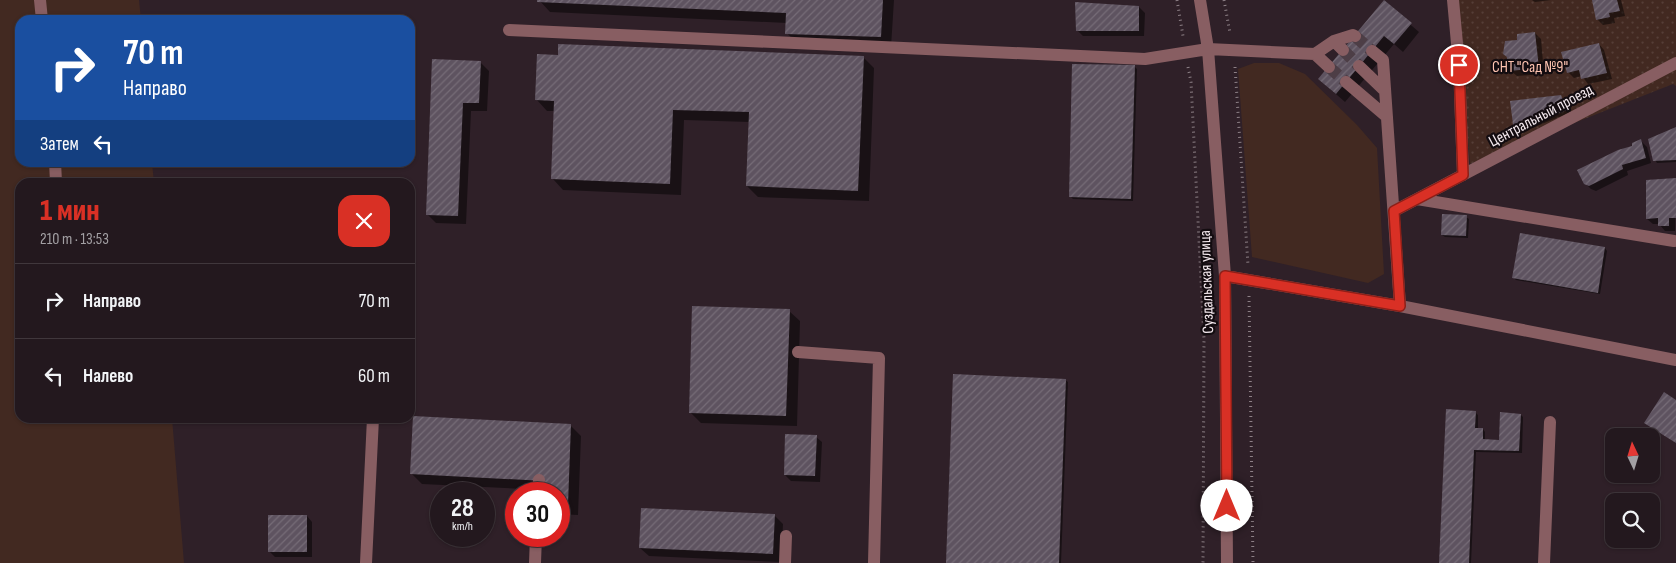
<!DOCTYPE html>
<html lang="ru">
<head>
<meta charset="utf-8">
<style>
	body { margin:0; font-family:"Sofia Sans Condensed",sans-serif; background:#2f252b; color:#f1f3f6; height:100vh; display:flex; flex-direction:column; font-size:19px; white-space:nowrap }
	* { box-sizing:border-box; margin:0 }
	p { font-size:16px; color:#a3a0a4 }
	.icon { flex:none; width:28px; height:28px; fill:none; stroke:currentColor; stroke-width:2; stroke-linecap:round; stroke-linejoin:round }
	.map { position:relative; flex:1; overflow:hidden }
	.panel { position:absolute; left:15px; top:178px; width:400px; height:245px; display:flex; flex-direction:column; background:#23181e; border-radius:15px; box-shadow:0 1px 4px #0004,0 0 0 1px #40373c }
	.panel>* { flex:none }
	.hud { position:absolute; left:15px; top:15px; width:400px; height:152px; border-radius:15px; box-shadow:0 1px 4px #0004,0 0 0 1px #40373c; background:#1a4fa0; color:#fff; overflow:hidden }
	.needle { width:32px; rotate:356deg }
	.buttons { position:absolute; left:1605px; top:428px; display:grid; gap:10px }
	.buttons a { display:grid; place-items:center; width:55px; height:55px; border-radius:10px; background:#23181e; box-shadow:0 1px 4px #0004,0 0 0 1px #40373c; font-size:25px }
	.speed { position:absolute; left:430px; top:482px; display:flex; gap:10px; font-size:25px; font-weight:700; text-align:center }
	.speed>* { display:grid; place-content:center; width:65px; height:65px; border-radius:50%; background:#23181e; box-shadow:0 1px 4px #0004,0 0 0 1px #40373c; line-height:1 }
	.speed small { font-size:12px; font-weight:400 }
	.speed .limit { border:8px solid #d22; background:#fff; color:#111 }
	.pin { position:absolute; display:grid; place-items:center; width:42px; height:42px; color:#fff; margin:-21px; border:2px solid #fff; border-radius:50%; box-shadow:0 1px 5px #0007 }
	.me { position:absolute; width:55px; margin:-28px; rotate:0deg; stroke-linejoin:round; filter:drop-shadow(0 0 4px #0008) }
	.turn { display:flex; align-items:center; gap:18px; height:105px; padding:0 25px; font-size:22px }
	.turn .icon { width:65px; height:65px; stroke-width:2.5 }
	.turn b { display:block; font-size:35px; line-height:42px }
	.then { display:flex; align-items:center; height:48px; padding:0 25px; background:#0003; gap:10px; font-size:19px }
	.round { display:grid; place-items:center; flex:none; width:52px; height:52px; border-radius:15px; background:#2f252b }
	.summary { display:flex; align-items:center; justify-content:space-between; height:85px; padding:0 25px }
	h1 { font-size:30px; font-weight:800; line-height:38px; color:#d93025 }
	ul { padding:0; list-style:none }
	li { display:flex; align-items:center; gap:15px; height:75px; padding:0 25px; border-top:1px solid #40373c }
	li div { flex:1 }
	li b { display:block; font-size:19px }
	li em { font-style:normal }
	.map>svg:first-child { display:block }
	.grass { fill:#422921 }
	.garden { fill:url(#garden-dots) }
	.shadow { fill:#0007 }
	.building { fill:url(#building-hatch) }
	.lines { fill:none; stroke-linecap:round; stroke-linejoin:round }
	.minor-tunnel { stroke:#4d3e46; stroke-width:12; stroke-dasharray:12 6; stroke-linecap:butt }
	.path { stroke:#8d8086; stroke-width:3; stroke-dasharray:1 4; stroke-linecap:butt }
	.minor { stroke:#885e62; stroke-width:12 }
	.route-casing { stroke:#8d1f18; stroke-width:12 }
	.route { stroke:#d93025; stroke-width:9 }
	.labels { text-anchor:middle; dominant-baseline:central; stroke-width:4.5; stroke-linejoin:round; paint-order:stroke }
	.park-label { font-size:16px; fill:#ffc4b1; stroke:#130c10 }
	.street-label { font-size:16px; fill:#f5eaef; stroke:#130c10 }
</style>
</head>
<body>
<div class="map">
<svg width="1676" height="563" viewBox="0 0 1676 563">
	<defs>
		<pattern id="garden-dots" width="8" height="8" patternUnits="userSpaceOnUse" patternTransform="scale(1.25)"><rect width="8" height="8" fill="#422921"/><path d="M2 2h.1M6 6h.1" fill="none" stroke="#553e37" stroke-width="1.8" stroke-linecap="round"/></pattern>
		<pattern id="building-hatch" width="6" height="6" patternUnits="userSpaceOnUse" patternTransform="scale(1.25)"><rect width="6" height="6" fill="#5e5360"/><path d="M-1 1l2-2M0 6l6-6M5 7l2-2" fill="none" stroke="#766c77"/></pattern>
	</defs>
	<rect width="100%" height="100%" fill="#2f2028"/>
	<path class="grass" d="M0 0H139L141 20H20V162L152 163 154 182H20V418H172L184 563H0Z
		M1254 63H1279L1305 74 1357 125 1377 148 1384 274 1368 283 1252 257 1238 69Z"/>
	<path class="garden" d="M1455 0H1676V86L1673 84 1470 164Z"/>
	<path class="shadow" d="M539 0H894L891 47 797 44 787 33V23L550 12Z
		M1532 0H1551L1535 2Z
		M1593 0H1621L1625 16 1614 18 1615 23 1603 25 1598 20Z
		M1384 2 1419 32 1403 52 1394 44 1345 102 1329 88Z
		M1139 7 1145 13 1144 36H1083L1077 30Z
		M1535 33 1541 39 1544 74 1517 76 1511 71 1510 63 1508 61 1519 41Z
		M1599 44 1604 50 1612 79 1588 84 1582 76 1574 78 1568 72Z
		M863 57 874 68 869 201 758 197 747 186 750 122 684 120 681 195 563 190 553 179 555 111H547L537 100Z
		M433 61 480 62 489 71 487 111H471L466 224 436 223 428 215Z
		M1134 66 1137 69 1133 201 1073 199 1070 196Z
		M1560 96 1569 113 1517 134 1515 132 1512 102Z
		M1676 128V162L1657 163 1655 160Z
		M1641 141 1647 147 1651 163 1627 171 1628 175 1596 191 1591 189 1585 183Z
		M1676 180 1675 231H1665L1659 224H1653L1647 219Z
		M1466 217 1469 219 1468 238 1445 237 1442 235Z
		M1521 234 1605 248 1607 251 1600 294 1516 280 1513 277Z
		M789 311 800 321 797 426 701 423 690 412Z
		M1065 380 1068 382 1061 563H947Z
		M1475 412 1478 415V429H1483L1485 432V440L1500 441 1521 415 1523 417 1522 453 1476 452 1471 563H1440Z
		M570 425 581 436 578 515 559 514V494L546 490 422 484 411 473Z
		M816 437 822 442 820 482 791 481 785 475Z
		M774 515 783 524 781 562 649 556 640 548Z
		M307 516 312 522V557H275L269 551Z"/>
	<path class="building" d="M537 0H883L881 37 785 34 786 13 537 2Z
		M1384 0 1412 23 1394 44 1384 36 1336 94 1318 79Z
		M1592 0H1617L1620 11 1609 13 1610 17 1596 20Z
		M1075 2 1139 6V31H1076Z
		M1535 32 1539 68 1510 71 1509 61H1507V57L1503 54 1505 41 1517 40V34Z
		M1599 43 1607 73 1581 79 1579 70 1567 73 1561 52Z
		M558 44 864 56 858 191 746 186 749 112 673 110 670 184 551 179 554 101 535 100 537 54 558 55Z
		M432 59 481 61 479 103H463L458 216 426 215Z
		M1072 64 1135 65 1131 199 1069 197Z
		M1561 95 1567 110 1514 132 1510 101Z
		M1676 127V160L1653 161 1648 139Z
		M1641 139 1646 158 1622 165 1623 169 1589 186 1584 184 1577 170 1618 150 1632 146V143Z
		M1676 178V218H1669V226H1658V218L1646 219V180Z
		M1442 214 1467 215 1466 236 1441 235Z
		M1520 233 1605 247 1598 293 1512 278Z
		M692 306 790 309 786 416 689 413Z
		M953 374 1066 379 1059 563H946Z
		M1664 392 1676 400V443L1644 423Z
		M1446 409 1476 411 1475 428H1483V439L1499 440 1500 412 1521 414 1519 451 1474 450 1469 563H1439Z
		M413 416 571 424 568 505 559 504V494H545V481L410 474Z
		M785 434 817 435 815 476 784 475Z
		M641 508 775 514 773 554 639 548Z
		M268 515H307V552H268Z"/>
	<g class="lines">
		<path class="minor-tunnel" d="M1355 36 1372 51
			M1343 50 1359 66
			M1329 67 1346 82"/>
		<path class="path" d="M1177 0 1183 36
			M1224 0 1230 33
			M1188 67 1191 82 1204 339 1203 563
			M1235 67 1248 265
			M1249 296 1253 563"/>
		<path class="minor" d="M40 0 42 20
			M1200 0 1208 49 1225 276 1227 563
			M1453 0 1459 65 1463 175
			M509 30 1145 59 1208 49 1315 54 1329 67
			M1334 41 1343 50
			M1372 51 1383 60 1400 306
			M1315 54 1334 41 1353 35 1355 36
			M1359 66 1385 91
			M1346 82 1387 117
			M55 162 56 182
			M1417 199 1674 241
			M1394 211 1676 63
			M1225 276 1400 306 1676 360
			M798 352 879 358 874 563
			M538 494 539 480
			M366 563 373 418
			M535 563 536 536
			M785 563 786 536
			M1544 563 1550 422"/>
	</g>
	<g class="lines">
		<defs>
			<path id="route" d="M1227 506 1225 276 1400 306 1394 211 1463 175 1459 65"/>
		</defs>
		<use href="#route" class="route-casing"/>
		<use href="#route" class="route"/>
	</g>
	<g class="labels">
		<g class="park-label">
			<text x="1530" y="67">СНТ "Сад №9"</text>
		</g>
		<g class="street-label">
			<text transform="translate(1541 116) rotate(-28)">Центральный проезд</text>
			<text transform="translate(1207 282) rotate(-92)">Суздальская улица</text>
		</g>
	</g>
</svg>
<div class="buttons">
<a><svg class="needle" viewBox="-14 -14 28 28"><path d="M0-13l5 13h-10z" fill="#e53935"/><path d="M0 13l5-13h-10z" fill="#a3a0a4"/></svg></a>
<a><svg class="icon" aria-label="search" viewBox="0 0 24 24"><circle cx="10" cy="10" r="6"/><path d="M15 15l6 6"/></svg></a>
</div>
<div class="speed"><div>28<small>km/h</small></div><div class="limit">30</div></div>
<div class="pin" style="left:1459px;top:65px;background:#d93025"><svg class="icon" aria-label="arrive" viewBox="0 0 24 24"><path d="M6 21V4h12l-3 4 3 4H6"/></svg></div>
<svg class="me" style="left:1227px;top:506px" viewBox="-20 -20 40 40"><circle r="19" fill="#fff"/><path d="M0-13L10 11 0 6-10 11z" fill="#d93025"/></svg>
<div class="hud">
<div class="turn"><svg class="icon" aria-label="right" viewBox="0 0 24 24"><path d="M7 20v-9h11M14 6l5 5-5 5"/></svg><div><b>70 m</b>Направо</div></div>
<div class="then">Затем<svg class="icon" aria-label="left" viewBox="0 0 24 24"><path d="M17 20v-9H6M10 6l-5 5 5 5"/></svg></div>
</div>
<section class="panel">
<div class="summary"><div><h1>1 мин</h1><p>210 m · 13:53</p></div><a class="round" style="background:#d93025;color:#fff"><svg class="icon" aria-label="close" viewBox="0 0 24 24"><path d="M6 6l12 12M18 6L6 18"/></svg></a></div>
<ul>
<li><svg class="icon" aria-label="right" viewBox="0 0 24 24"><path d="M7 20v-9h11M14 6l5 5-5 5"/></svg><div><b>Направо</b></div><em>70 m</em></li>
<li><svg class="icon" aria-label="left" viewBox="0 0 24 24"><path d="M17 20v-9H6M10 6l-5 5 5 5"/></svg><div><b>Налево</b></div><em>60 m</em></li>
</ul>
</section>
</div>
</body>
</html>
